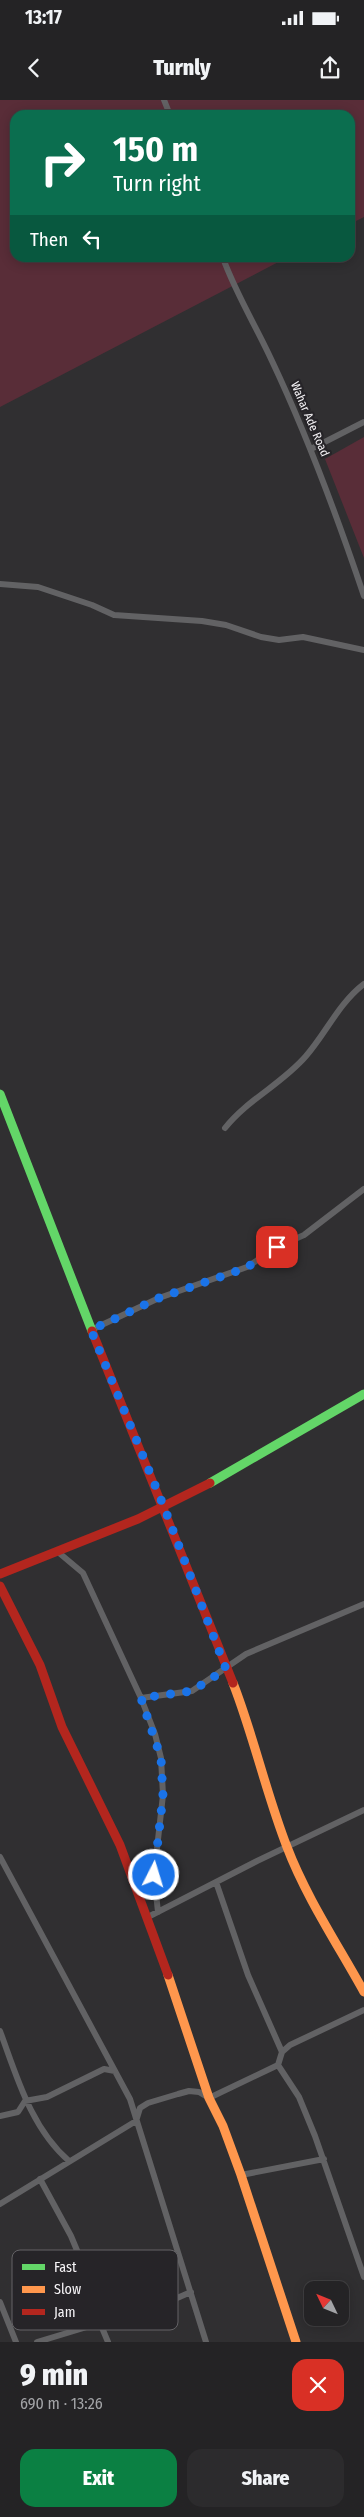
<!DOCTYPE html>
<html lang="en">
<head>
<meta charset="utf-8">
<style>
	body { margin:0; font-family:"Fira Sans Condensed",sans-serif; background:#2c2b2d; color:#f1f3f6; height:100vh; display:flex; flex-direction:column; font-size:19px; white-space:nowrap }
	* { box-sizing:border-box; margin:0 }
	p { font-size:16px; color:#a3a4a7 }
	.icon { flex:none; width:28px; height:28px; fill:none; stroke:currentColor; stroke-width:2; stroke-linecap:round; stroke-linejoin:round }
	.map { position:relative; height:2242px; overflow:hidden }
	.sheet { display:flex; flex-direction:column; background:#242325; flex:1 }
	.sheet>* { flex:none }
	.hud { position:absolute; left:10px; top:10px; width:345px; height:152px; border-radius:15px; box-shadow:0 2px 12px #0003,0 0 0 1px #414042; background:#0b6e4f; color:#fff; overflow:hidden }
	.needle { width:32px; rotate:313deg }
	.fabs { position:absolute; left:304px; top:2181px; display:grid; gap:10px }
	.fabs a { display:grid; place-items:center; width:45px; height:45px; border-radius:10px; background:#242325; box-shadow:0 2px 12px #0003,0 0 0 1px #414042; font-size:25px }
	.pin { position:absolute; display:grid; place-items:center; width:42px; height:42px; color:#fff; margin:-21px; border-radius:10px; box-shadow:0 2px 8px #0006 }
	.me { position:absolute; width:55px; margin:-28px; rotate:5deg; stroke-linejoin:round; filter:drop-shadow(0 0 4px #0008) }
	.turn { display:flex; align-items:center; gap:18px; height:105px; padding:0 20px; font-size:22px }
	.turn .icon { width:65px; height:65px; stroke-width:2.5 }
	.turn b { display:block; font-size:35px; line-height:42px }
	.then { display:flex; align-items:center; height:48px; padding:0 20px; background:#0003; gap:10px; font-size:19px }
	.round { display:grid; place-items:center; flex:none; width:52px; height:52px; border-radius:15px; background:#2c2b2d }
	.head { display:flex; align-items:center; justify-content:space-between; height:85px; padding:0 20px }
	h1 { font-size:30px; font-weight:800; line-height:38px }
	.primary-button { display:flex; gap:10px; margin-top:auto; padding:10px 20px }
	.primary-button a { flex:1; height:58px; border-radius:15px; background:#0b8043; color:#fff; font-size:20px; font-weight:800; line-height:58px; text-align:center }
	.primary-button a+a { background:#2c2b2d; color:#f1f3f6 }
	.status { display:flex; justify-content:space-between; align-items:center; height:35px; padding:0 25px; background:#242325; direction:ltr }
	.status svg { height:14px; fill:currentColor }
	header { display:flex; justify-content:space-between; align-items:center; height:65px; padding:0 20px; background:#242325; font-size:22px; font-weight:800 }
	.map>svg:first-child { display:block }
	.green { fill:#592d38 }
	.lines { fill:none; stroke-linecap:round; stroke-linejoin:round }
	.street { stroke:#626264; stroke-width:6 }
	.fast { stroke:#63d668; stroke-width:9 }
	.slow { stroke:#ff974d; stroke-width:9 }
	.jam { stroke:#b3261e; stroke-width:9 }
	.route { stroke:#1a73e8; stroke-width:9; stroke-dasharray:0 16.2 }
	.labels { text-anchor:middle; dominant-baseline:central; stroke-width:4.5; stroke-linejoin:round; paint-order:stroke }
	.street-label { font-size:12px; fill:#f6f4f7; stroke:#262428 }
	.key { fill:#262428; stroke:#646266; stroke-width:1 }
	.key-label { font-size:14px; fill:#f6f4f7 }
</style>
</head>
<body>
<div class="status"><b>13:17</b><svg viewBox="0 0 49 12"><path d="M0 12V9h3v3zM5 12V6h3v6zM10 12V3h3v9zM15 12V0h3v12zM26 1h20v11H26zM47 4h2v5h-2z"/></svg></div>
<header><svg class="icon" aria-label="back" viewBox="0 0 24 24"><path d="M15 5l-7 7 7 7"/></svg>Turnly<svg class="icon" aria-label="share" viewBox="0 0 24 24"><path d="M12 15V3M7 8l5-5 5 5M5 13v7h14v-7"/></svg></header>
<div class="map">
<svg width="364" height="2242" viewBox="0 0 364 2242">
	<rect width="100%" height="100%" fill="#302f31"/>
	<path class="green" d="M0 0H364V117L350 124V15H15V158H286L0 307Z
		M364 337V458L325 359Z"/>
	<g class="lines">
		<path class="street" d="M164 0 170 15
			M223 158C236 194 256 226 272 261 308 337 337 416 364 496
			M311 349 364 322
			M0 484 38 487 92 505 114 515 202 521 226 525 261 537 279 540 303 537 364 550
			M225 1028C248 999 282 984 306 956 326 933 339 903 364 884
			M91 1230 159 1198 247 1167 277 1147 304 1135 364 1089
			M58 1452 83 1473 141 1598 155 1634 161 1658 163 1695 154 1775 158 1812
			M141 1598 192 1591 246 1554 364 1504
			M0 1757 130 1999 206 2242
			M216 1782 248 1875 282 1952
			M146 1818 257 1761 364 1710
			M0 1931C17 1977 31 2028 69 2061
			M278 1965 299 1997 315 2036 364 2177
			M0 2016 18 2012 25 2001 47 1997 104 1969 115 1971
			M241 2075 324 2059
			M40 2079 71 2136 86 2172 94 2193 100 2223 108 2242
			M0 2104 136 2021 140 2008 148 2003 178 1994 189 1991 199 1992 209 1998 278 1965 282 1952 290 1945 364 1910
			M0 2202 16 2242
			M37 2242 100 2223 133 2217 191 2192"/>
		<path class="fast" d="M0 994 92 1231
			M210 1383 364 1294"/>
		<path class="slow" d="M233 1583C254 1637 266 1693 287 1747 306 1797 338 1845 364 1892
			M168 1875 209 1998 223 2026 241 2075 296 2242"/>
		<path class="jam" d="M92 1231 233 1583
			M0 1474 138 1419 210 1383
			M0 1486 40 1565 62 1627 120 1745 168 1875"/>
	</g>
	<g class="lines">
		<path class="route" d="M154 1775 163 1696 161 1658 141 1598 192 1591 226 1569 164 1407 91 1230 159 1198 246 1168 277 1147"/>
	</g>
	<g class="labels">
		<g class="street-label">
			<text transform="translate(310 319) rotate(67)">Wahar Ade Road</text>
		</g>
	</g>
	<rect x="12" y="2150" width="166" height="80" rx="8" class="key"/>
	<rect x="22" y="2164" width="23" height="6" fill="#63d668"/>
	<rect x="22" y="2186" width="23" height="7" fill="#ff974d"/>
	<rect x="22" y="2209" width="23" height="6" fill="#b3261e"/>
	<g class="key-label">
		<text x="54" y="2172">Fast</text>
		<text x="54" y="2194">Slow</text>
		<text x="54" y="2217">Jam</text>
	</g>
</svg>
<div class="fabs">
<a><svg class="needle" viewBox="-14 -14 28 28"><path d="M0-13l5 13h-10z" fill="#e53935"/><path d="M0 13l5-13h-10z" fill="#a3a4a7"/></svg></a>
</div>
<div class="pin" style="left:277px;top:1147px;background:#d93025"><svg class="icon" aria-label="arrive" viewBox="0 0 24 24"><path d="M6 21V4h12l-3 4 3 4H6"/></svg></div>
<svg class="me" style="left:154px;top:1775px" viewBox="-20 -20 40 40"><circle r="17" fill="#1a73e8" stroke="#fff" stroke-width="3"/><path d="M0-11L8 9 0 5-8 9z" fill="#fff"/></svg>
<div class="hud">
<div class="turn"><svg class="icon" aria-label="right" viewBox="0 0 24 24"><path d="M7 20v-9h11M14 6l5 5-5 5"/></svg><div><b>150 m</b>Turn right</div></div>
<div class="then">Then<svg class="icon" aria-label="left" viewBox="0 0 24 24"><path d="M17 20v-9H6M10 6l-5 5 5 5"/></svg></div>
</div>
</div>
<section class="sheet">
<div class="head"><div><h1>9 min</h1><p>690 m · 13:26</p></div><a class="round" style="background:#d93025;color:#fff"><svg class="icon" aria-label="close" viewBox="0 0 24 24"><path d="M6 6l12 12M18 6L6 18"/></svg></a></div>
<div class="primary-button"><a>Exit</a><a>Share</a></div>
</section>
</body>
</html>
